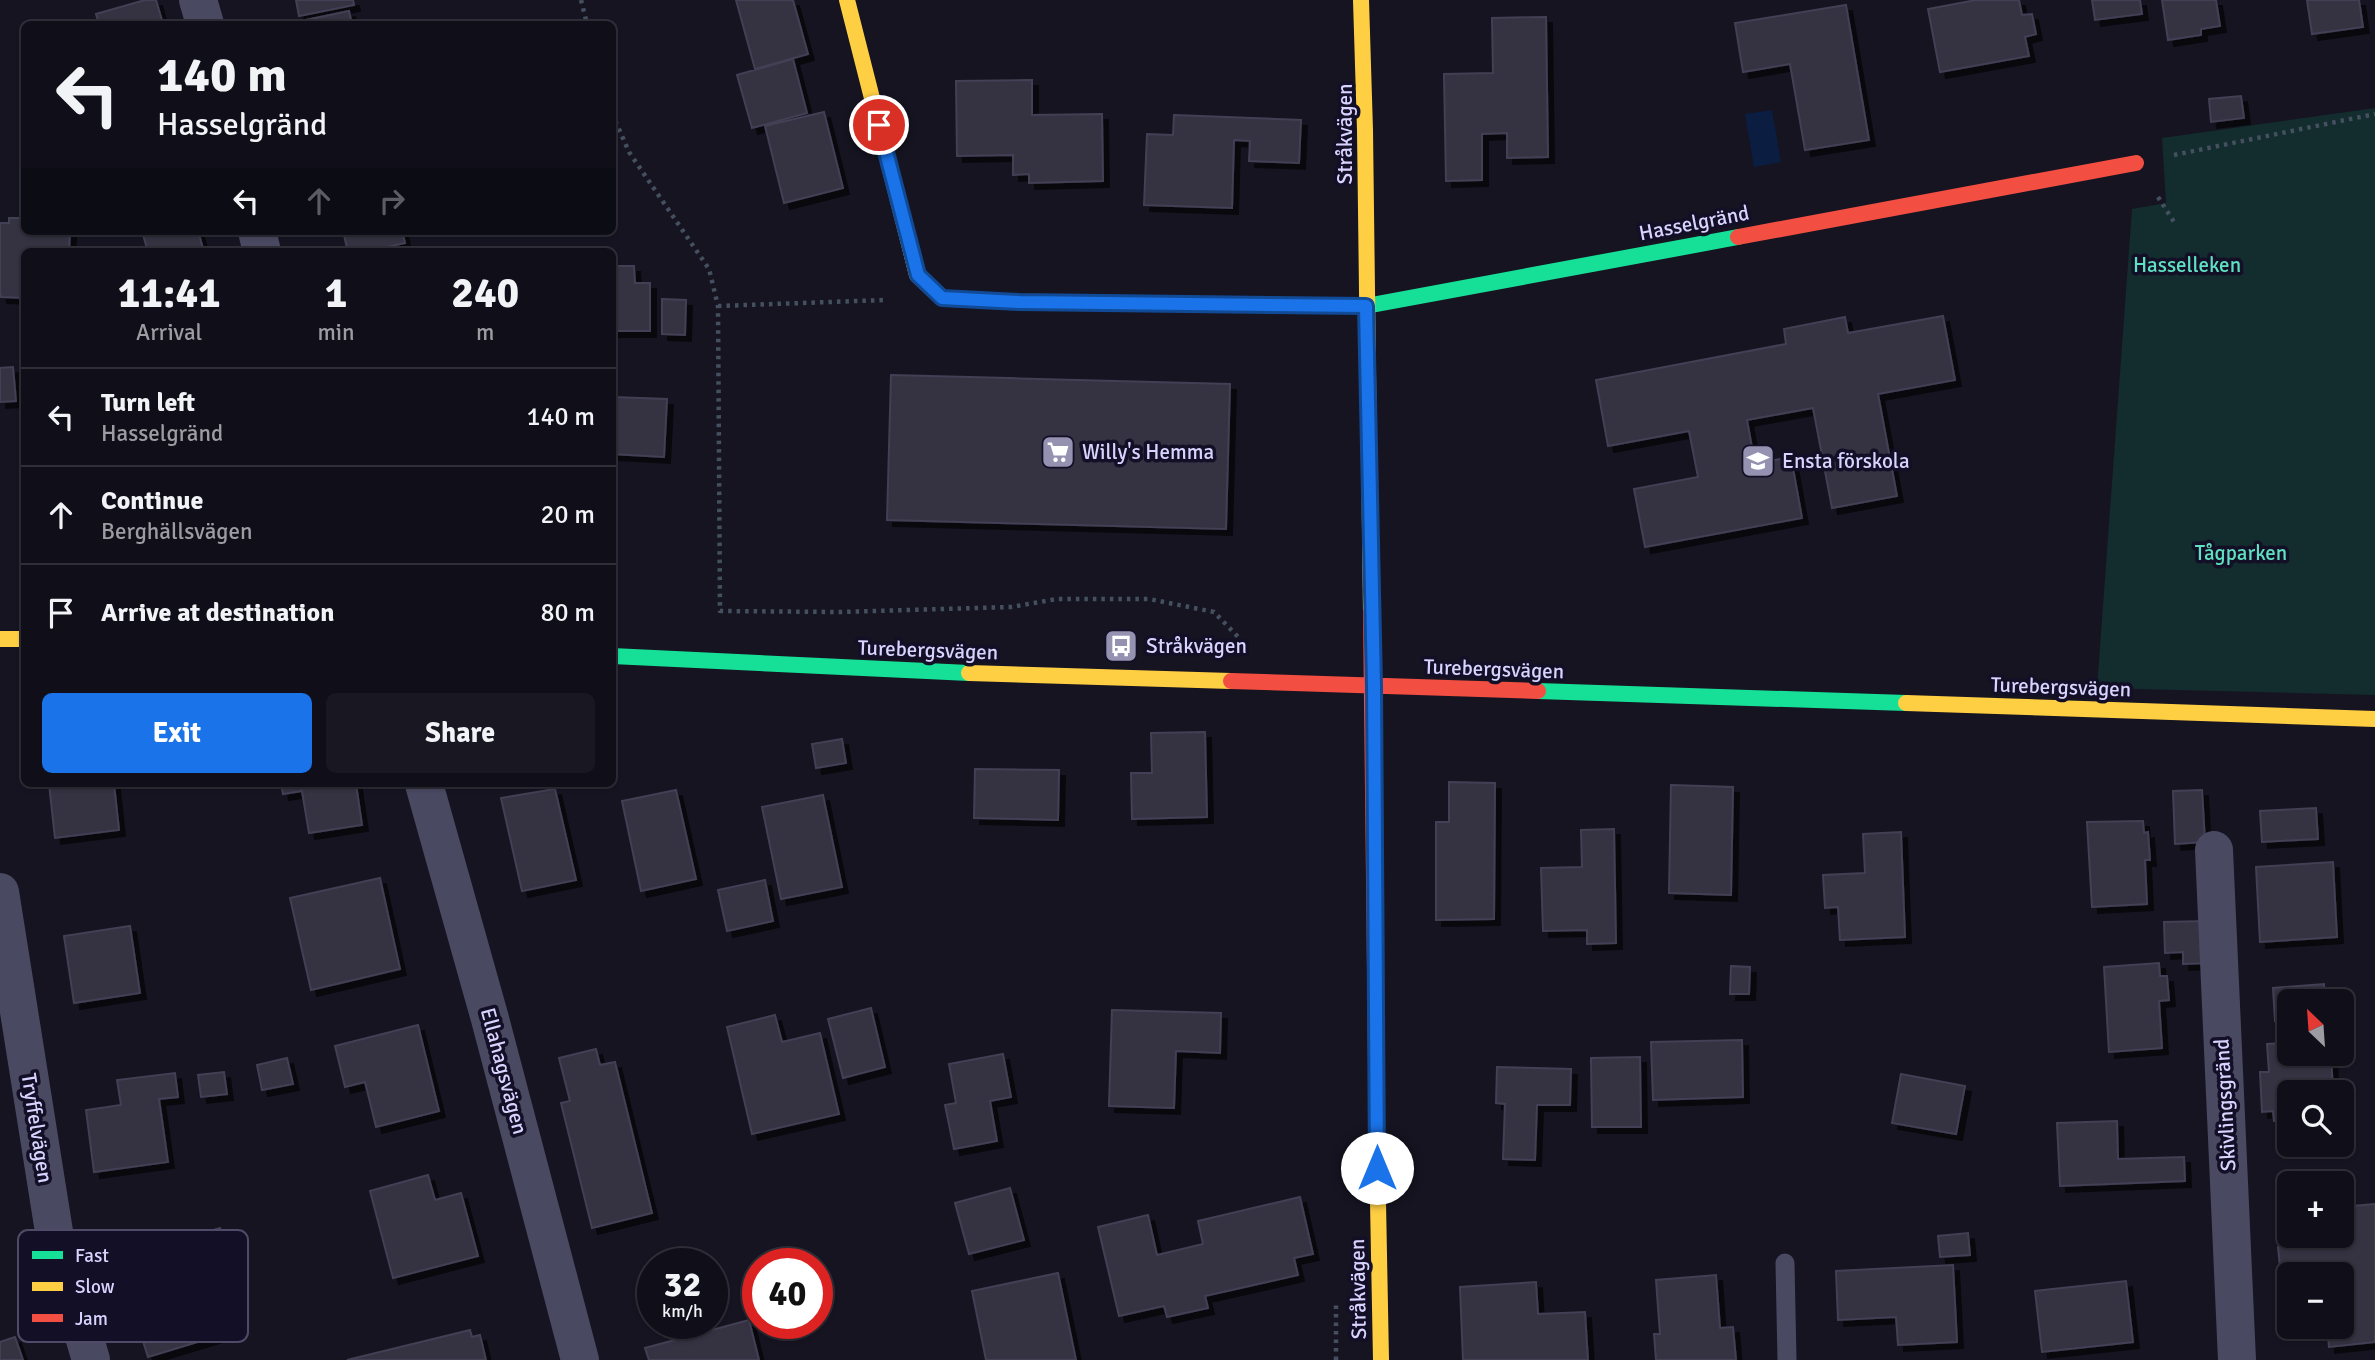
<!DOCTYPE html>
<html lang="en">
<head>
<meta charset="utf-8">
<style>
	body { margin:0; font-family:Signika,sans-serif; background:#191822; color:#f1f3f6; height:100vh; display:flex; flex-direction:column; font-size:26px; white-space:nowrap }
	* { box-sizing:border-box; margin:0 }
	p { font-size:23px; color:#9c9ca2 }
	.icon { flex:none; width:38px; height:38px; fill:none; stroke:currentColor; stroke-width:2; stroke-linecap:round; stroke-linejoin:round }
	.map { position:relative; flex:1; overflow:hidden }
	.drawer { position:absolute; left:21px; top:248px; width:595px; height:539px; display:flex; flex-direction:column; background:#100f19; border-radius:10px; box-shadow:0 2px 5px #0004,0 0 0 2px #302f38 }
	.drawer>* { flex:none }
	.top-card { position:absolute; left:21px; top:21px; width:595px; height:214px; border-radius:10px; box-shadow:0 2px 5px #0004,0 0 0 2px #302f38; background:#100f19; color:#f1f3f6; overflow:hidden }
	.needle { width:46px; rotate:335deg }
	.controls { position:absolute; left:2277px; top:989px; display:grid; gap:14px }
	.controls a { display:grid; place-items:center; width:77px; height:77px; border-radius:10px; background:#100f19; box-shadow:0 2px 5px #0004,0 0 0 2px #302f38; font-size:35px }
	.speed { position:absolute; left:637px; top:1248px; display:flex; gap:14px; font-size:35px; font-weight:700; text-align:center }
	.speed>* { display:grid; place-content:center; width:91px; height:91px; border-radius:50%; background:#100f19; box-shadow:0 2px 5px #0004,0 0 0 2px #302f38; line-height:1 }
	.speed small { font-size:18px; font-weight:400 }
	.speed .limit { border:10px solid #d22; background:#fff; color:#111 }
	.pin { position:absolute; display:grid; place-items:center; width:60px; height:60px; color:#fff; margin:-30px; border:4px solid #fff; border-radius:50%; box-shadow:0 2px 7px #0007 }
	.me { position:absolute; width:77px; margin:-38px; rotate:0deg; stroke-linejoin:round; filter:drop-shadow(0 0 5px #0008) }
	.turn { display:flex; align-items:center; gap:24px; height:147px; padding:0 21px; font-size:32px }
	.turn .icon { width:91px; height:91px; stroke-width:2.5 }
	.turn b { display:block; font-size:49px; line-height:60px }
	.lanes { display:flex; align-items:center; height:66px; padding:0 21px; background:#0003; justify-content:center; gap:35px; direction:ltr }
	.lanes .off { opacity:.35 }
	.eta { display:flex; justify-content:space-evenly; align-items:center; height:119px; text-align:center }
	.eta b { font-size:42px; font-weight:700; line-height:49px }
	.primary-button { display:flex; gap:14px; margin-top:auto; padding:14px 21px }
	.primary-button a { flex:1; height:80px; border-radius:10px; background:#1a73e8; color:#fff; font-size:28px; font-weight:700; line-height:80px; text-align:center }
	.primary-button a+a { background:#191822; color:#f1f3f6 }
	ul { padding:0; list-style:none }
	li { display:flex; align-items:center; gap:21px; height:98px; padding:0 21px; border-top:2px solid #302f38 }
	li div { flex:1 }
	li b { display:block; font-size:26px }
	li em { font-style:normal }
	.map>svg:first-child { display:block }
	.green { fill:#132c2d }
	.water { fill:#0b1e41 }
	.building { fill:#343243; stroke:#433f54; stroke-width:2; filter:url(#shadow) }
	.lines { fill:none; stroke-linecap:round; stroke-linejoin:round }
	.path { stroke:#44505f; stroke-width:4.5; stroke-dasharray:3.5 5; stroke-linecap:butt }
	.lane { stroke:#4a4962; stroke-width:19 }
	.street { stroke:#4a4962; stroke-width:38 }
	.fast { stroke:#16e098; stroke-width:16 }
	.slow { stroke:#ffcf43; stroke-width:16 }
	.jam { stroke:#f24e42; stroke-width:16 }
	.route-casing { stroke:#114b97; stroke-width:18 }
	.route { stroke:#1a73e8; stroke-width:12 }
	.labels { text-anchor:middle; dominant-baseline:central; stroke-width:7; stroke-linejoin:round; paint-order:stroke }
	.street-label { font-size:21px; fill:#d9d4ff; stroke:#130f26 }
	.park-label { font-size:21px; fill:#5fe0c0; stroke:#130f26 }
	.poi-label { font-size:21px; fill:#d9d4ff; stroke:#130f26; text-anchor:start }
	.key { fill:#130f26; stroke:#4e4a67; stroke-width:2 }
	.key-label { font-size:19px; fill:#d9d4ff }
</style>
</head>
<body>
<div class="map">
<svg width="2375" height="1360" viewBox="0 0 2375 1360">
	<defs>
		<filter id="shadow"><feDropShadow dx="6" dy="6" stdDeviation="0" flood-color="#0009"/></filter>
	</defs>
	<rect width="100%" height="100%" fill="#161421"/>
	<path class="green" d="M2375 108V695L2097 688 2132 209 2166 203 2162 138Z"/>
	<path class="water" d="M1772 110 1781 162 1754 167 1745 114Z"/>
	<path class="building" d="M145 0H156L163 24H99L96 14Z
		M296 0H353L354 5 299 16Z
		M736 0H793L808 54 755 69Z
		M1976 0H2019L2022 15 2032 14 2036 34 2025 37 2029 56 1940 72 1928 9Z
		M2092 0H2140L2142 14 2095 20Z
		M2162 0H2216L2220 26 2201 29V35L2168 40Z
		M2307 0H2359L2363 27 2312 34Z
		M1846 5 1869 140 1805 150 1790 64 1743 72 1735 23Z
		M349 11 352 24H291V23Z
		M1546 17 1548 157 1507 158V133L1482 134V180L1446 181 1444 74 1493 73 1492 18Z
		M793 59 807 113 752 128 737 75Z
		M1032 80V115L1102 114 1103 181 1029 183V174L1013 175V155L957 156 956 81Z
		M2241 96 2244 118 2211 122 2209 99Z
		M824 112 843 188 784 203 765 126Z
		M1174 115 1301 120 1299 163 1249 161 1250 141 1234 140 1232 208 1144 205 1147 134 1173 135Z
		M9 218H24V231H70L69 252H24V298L1 297 0 292V223H9Z
		M142 231H198L204 252H148Z
		M343 231H402L405 243 364 252H348Z
		M612 266H634L635 283H650V331H612Z
		M662 299 686 300 685 335 662 334Z
		M1943 316 1955 380 1878 394 1897 496 1832 508 1813 408 1747 420 1755 464 1791 457 1802 518 1645 547 1634 489 1698 477 1689 431 1608 446 1596 380 1786 344 1784 329 1845 317 1848 333Z
		M13 367 16 401 0 402V368Z
		M891 375 1230 384 1226 529 887 520Z
		M612 397 667 399 664 457 612 454Z
		M1205 732 1207 817 1132 819 1131 773H1152L1151 733Z
		M842 739 846 763 816 768 812 744Z
		M975 769 1059 770 1058 820 974 818Z
		M1449 782 1495 783 1494 919 1436 920V822H1449Z
		M49 784H114L119 830 55 838Z
		M281 784H356L362 825 309 833 302 791 283 794Z
		M1671 785 1733 787 1731 895 1669 893Z
		M555 789 576 880 522 891 501 798Z
		M676 790 696 879 641 891 622 801Z
		M2202 790 2205 842 2175 844 2173 791Z
		M823 795 842 887 781 899 762 807Z
		M2316 808 2318 839 2262 842 2260 811Z
		M2143 821 2144 833 2148 832 2150 860H2145L2147 904 2092 907 2087 822Z
		M1614 829 1616 943 1587 944V930L1543 931 1541 868 1582 867 1581 830Z
		M1901 832 1905 937 1840 940 1838 907 1825 908 1823 875 1865 873 1863 834Z
		M2333 862 2337 937 2260 942 2256 867Z
		M380 878 400 969 311 990 290 898Z
		M765 880 773 921 727 931 718 890Z
		M2208 921 2209 963 2183 964V952L2165 953 2164 922Z
		M130 926 140 993 74 1003 64 936Z
		M2159 963 2160 976H2167L2169 1000 2159 1001 2162 1048 2109 1052 2104 967Z
		M1731 966 1750 967 1749 994H1730Z
		M2324 984 2325 1001H2289V1019L2275 1021 2273 988Z
		M871 1008 885 1067 843 1078 828 1019Z
		M1112 1010 1221 1013 1220 1053 1176 1051 1174 1108 1109 1106Z
		M775 1015 782 1042 820 1033 839 1114 752 1134 727 1027Z
		M418 1025 439 1111 376 1127 365 1082 345 1087 335 1046Z
		M1742 1040 1743 1097 1653 1100 1651 1042Z
		M2289 1043V1054H2331L2333 1092H2289V1120L2274 1121 2273 1111 2262 1112 2260 1072H2269L2267 1044Z
		M596 1049 600 1065 615 1062 652 1213 592 1228 561 1103 570 1101 559 1058Z
		M1003 1054 1011 1097 990 1101 997 1141 954 1149 945 1105 956 1103 949 1064Z
		M1640 1057 1641 1127H1592L1591 1058Z
		M287 1058 293 1084 262 1090 257 1065Z
		M1497 1067 1571 1069 1570 1105H1537L1535 1160 1503 1159 1505 1104 1496 1103Z
		M224 1072 227 1094 201 1097 198 1075Z
		M175 1073 178 1097 159 1099 168 1162 94 1172 86 1110 121 1105 117 1080Z
		M1901 1074 1965 1086 1956 1134 1892 1123Z
		M2117 1121 2118 1159 2184 1157 2185 1181 2060 1186 2057 1123Z
		M428 1175 435 1200 461 1193 478 1256 393 1278 370 1191Z
		M1010 1188 1024 1240 969 1254 955 1203Z
		M1300 1197 1313 1254 1294 1258 1298 1275 1205 1296 1208 1308 1167 1317 1164 1306 1119 1316 1098 1227 1148 1215 1157 1255 1203 1244 1198 1221Z
		M2375 1204V1342L2329 1347 2327 1326H2342V1274H2289V1308H2284L2278 1247 2302 1245 2306 1236H2342V1207Z
		M220 1228 230 1259 196 1269 217 1336 148 1357 126 1287 155 1278 146 1251Z
		M1968 1233 1970 1255 1940 1257 1938 1236Z
		M1953 1265 1957 1342 1898 1345 1896 1317 1838 1320 1836 1271Z
		M1058 1273 1076 1360H986L972 1291Z
		M1716 1275 1720 1328 1733 1327 1736 1360H1656L1654 1334H1660L1656 1280Z
		M2126 1281 2133 1342 2042 1352 2035 1291Z
		M1536 1282 1538 1314 1585 1312 1588 1360H1463L1460 1287Z
		M749 1320 759 1360H649L645 1348Z
		M470 1330 472 1337 480 1335 486 1360H347Z
		M15 1337 23 1360H0V1342Z"/>
	<g class="lines">
		<path class="path" d="M581 0 587 24
			M612 113 629 152 709 269 718 306 720 611 838 612 1011 607 1057 599H1149L1214 612 1243 642
			M2174 155 2375 114
			M2158 197 2174 222
			M718 306 885 300
			M1336 1360V1302"/>
		<path class="lane" d="M1785 1263 1787 1360"/>
		<path class="street" d="M198 0 205 24
			M257 231 262 252
			M424 784 490 1019 580 1360
			M2214 850 2237 1360
			M0 892 55 1238 91 1360"/>
		<path class="fast" d="M1203 304 1366 306 1738 237
			M612 656 969 673
			M1538 691 1906 703"/>
		<path class="slow" d="M847 0 917 275 942 298 1019 302 1203 304
			M1361 0 1365 130 1371 612
			M0 639H24
			M969 673 1231 681
			M1906 703 2375 719
			M1377 1149 1381 1360"/>
		<path class="jam" d="M1738 237 2136 163
			M1371 612 1377 1149
			M1231 681 1538 691"/>
	</g>
	<g class="lines">
		<defs>
			<path id="route" d="M879 125 918 275 942 298 1019 302 1366 306 1374 686 1377 1168"/>
		</defs>
		<use href="#route" class="route-casing"/>
		<use href="#route" class="route"/>
	</g>
	<defs>
		<symbol id="supermarket-square" viewBox="-11 -11 22 22"><rect x="-9" y="-9" width="18" height="18" rx="4" fill="#9591b1" stroke="#130f26"/><path d="M-6-5.5h2.5l.6 2H6L4.5 2H-2.5L-4.4-4H-6ZM-1.5 3.2a1.3 1.3 0 1 0 .1 0ZM3 3.2a1.3 1.3 0 1 0 .1 0Z" fill="#fff"/></symbol>
		<symbol id="school-square" viewBox="-11 -11 22 22"><rect x="-9" y="-9" width="18" height="18" rx="4" fill="#9591b1" stroke="#130f26"/><path d="M0-5L7-2L0 1L-7-2ZM-4 1L0 2.5L4 1V4Q0 6-4 4Z" fill="#fff"/></symbol>
		<symbol id="bus-square" viewBox="-11 -11 22 22"><rect x="-9" y="-9" width="18" height="18" rx="4" fill="#9591b1" stroke="#130f26"/><path d="M-5-6H5V4H4V6H2V4H-2V6H-4V4H-5ZM-3.5-4V0h7V-4ZM-3.5 1.2v1.5H-2V1.2ZM2 1.2v1.5H3.5V1.2Z" fill="#fff"/></symbol>
	</defs>
	<g fill-rule="evenodd">
		<use href="#supermarket-square" x="1039" y="433" width="38" height="38"/>
		<use href="#school-square" x="1739" y="442" width="38" height="38"/>
		<use href="#bus-square" x="1102" y="627" width="38" height="38"/>
	</g>
	<g class="labels">
		<g class="street-label">
			<text transform="translate(1345 134) rotate(-90)">Stråkvägen</text>
			<text transform="translate(1694 223) rotate(-11)">Hasselgränd</text>
			<text transform="translate(928 650) rotate(2)">Turebergsvägen</text>
			<text transform="translate(1494 669) rotate(2)">Turebergsvägen</text>
			<text transform="translate(2061 687) rotate(2)">Turebergsvägen</text>
			<text transform="translate(504 1071) rotate(75)">Ellahagsvägen</text>
			<text transform="translate(2225 1105) rotate(-93)">Skivlingsgränd</text>
			<text transform="translate(37 1128) rotate(81)">Tryffelvägen</text>
			<text transform="translate(1358 1289) rotate(-91)">Stråkvägen</text>
		</g>
		<g class="park-label">
			<text x="2187" y="265">Hasselleken</text>
			<text x="2241" y="553">Tågparken</text>
		</g>
		<g class="poi-label">
			<text x="1082" y="452">Willy's Hemma</text>
			<text x="1782" y="461">Ensta förskola</text>
			<text x="1146" y="646">Stråkvägen</text>
		</g>
	</g>
	<rect x="18" y="1230" width="230" height="112" rx="10" class="key"/>
	<rect x="32" y="1251" width="31" height="8" fill="#16e098"/>
	<rect x="32" y="1282" width="31" height="9" fill="#ffcf43"/>
	<rect x="32" y="1314" width="31" height="8" fill="#f24e42"/>
	<g class="key-label">
		<text x="75" y="1262">Fast</text>
		<text x="75" y="1293">Slow</text>
		<text x="75" y="1325">Jam</text>
	</g>
</svg>
<div class="controls">
<a><svg class="needle" viewBox="-14 -14 28 28"><path d="M0-13l5 13h-10z" fill="#e53935"/><path d="M0 13l5-13h-10z" fill="#9c9ca2"/></svg></a>
<a><svg class="icon" aria-label="search" viewBox="0 0 24 24"><circle cx="10" cy="10" r="6"/><path d="M15 15l6 6"/></svg></a>
<a>+</a>
<a>−</a>
</div>
<div class="speed"><div>32<small>km/h</small></div><div class="limit">40</div></div>
<div class="pin" style="left:879px;top:125px;background:#d93025"><svg class="icon" aria-label="arrive" viewBox="0 0 24 24"><path d="M6 21V4h12l-3 4 3 4H6"/></svg></div>
<svg class="me" style="left:1377px;top:1168px" viewBox="-20 -20 40 40"><circle r="19" fill="#fff"/><path d="M0-13L10 11 0 6-10 11z" fill="#1a73e8"/></svg>
<div class="top-card">
<div class="turn"><svg class="icon" aria-label="left" viewBox="0 0 24 24"><path d="M17 20v-9H6M10 6l-5 5 5 5"/></svg><div><b>140 m</b>Hasselgränd</div></div>
<div class="lanes"><svg class="icon" aria-label="left" viewBox="0 0 24 24"><path d="M17 20v-9H6M10 6l-5 5 5 5"/></svg><svg class="icon off" aria-label="ahead" viewBox="0 0 24 24"><path d="M12 20V5M6 11l6-6 6 6"/></svg><svg class="icon off" aria-label="right" viewBox="0 0 24 24"><path d="M7 20v-9h11M14 6l5 5-5 5"/></svg></div>
</div>
<section class="drawer">
<div class="eta">
<div><b>11:41</b><p>Arrival</p></div>
<div><b>1</b><p>min</p></div>
<div><b>240</b><p>m</p></div>
</div>
<ul>
<li><svg class="icon" aria-label="left" viewBox="0 0 24 24"><path d="M17 20v-9H6M10 6l-5 5 5 5"/></svg><div><b>Turn left</b><p>Hasselgränd</p></div><em>140 m</em></li>
<li><svg class="icon" aria-label="ahead" viewBox="0 0 24 24"><path d="M12 20V5M6 11l6-6 6 6"/></svg><div><b>Continue</b><p>Berghällsvägen</p></div><em>20 m</em></li>
<li><svg class="icon" aria-label="arrive" viewBox="0 0 24 24"><path d="M6 21V4h12l-3 4 3 4H6"/></svg><div><b>Arrive at destination</b></div><em>80 m</em></li>
</ul>
<div class="primary-button"><a>Exit</a><a>Share</a></div>
</section>
</div>
</body>
</html>
